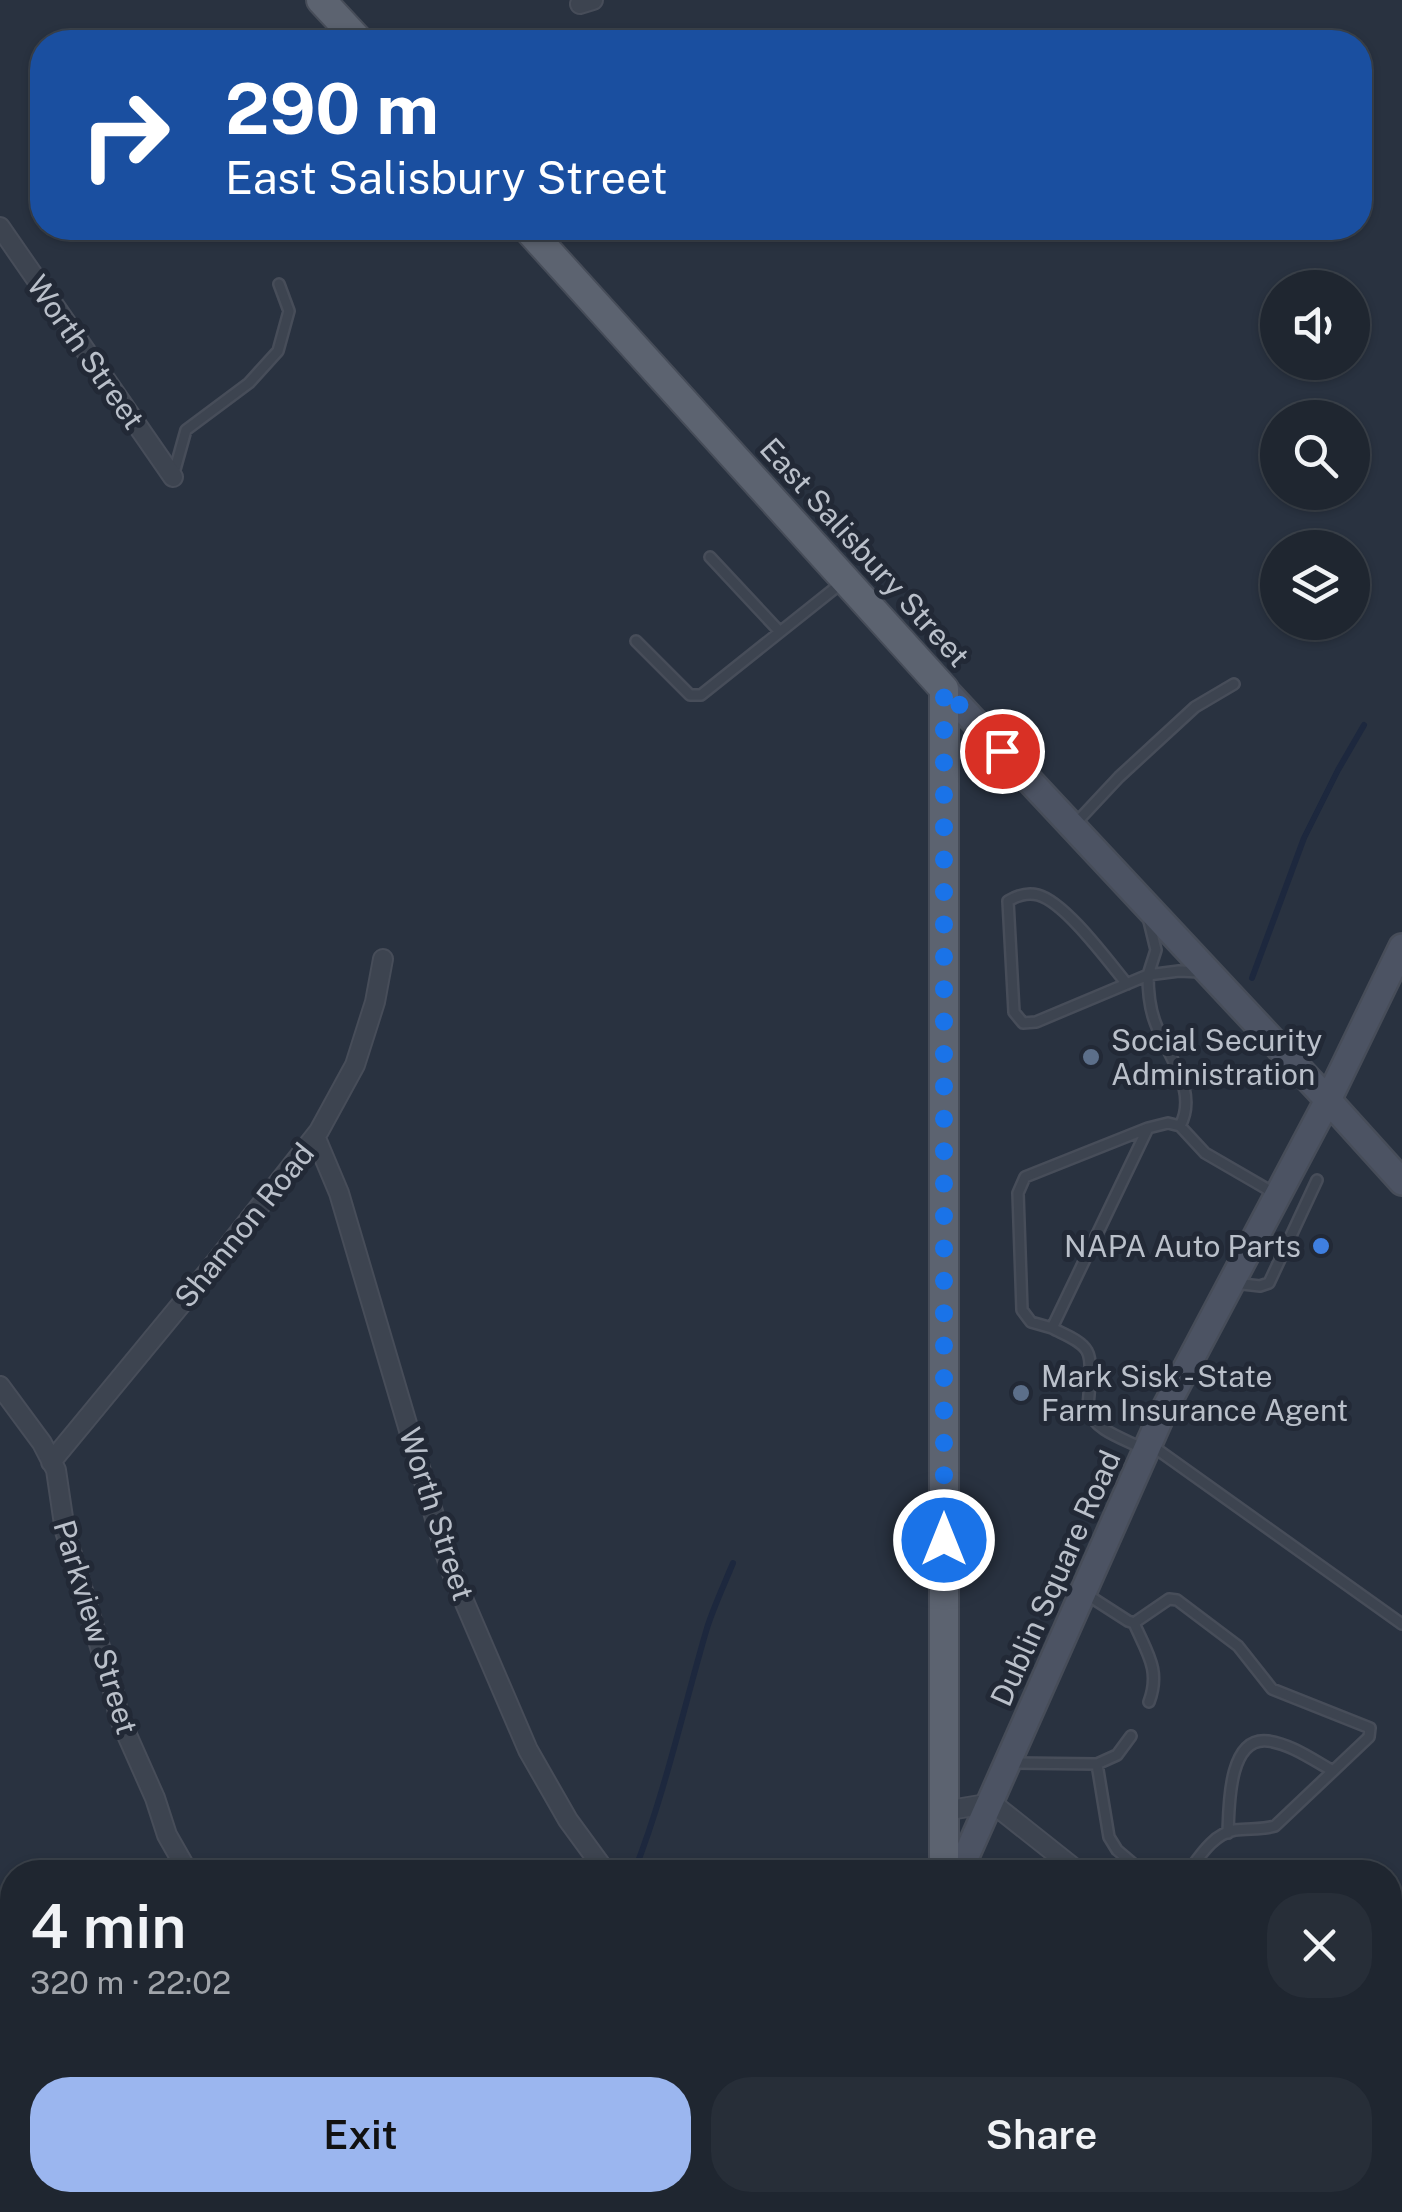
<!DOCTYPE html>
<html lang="en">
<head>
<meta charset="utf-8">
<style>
	body { margin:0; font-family:"Public Sans",sans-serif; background:#272e38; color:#f1f3f6; height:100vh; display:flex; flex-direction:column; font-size:38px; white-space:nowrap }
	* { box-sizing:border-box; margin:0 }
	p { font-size:32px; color:#a1a5ab }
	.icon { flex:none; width:55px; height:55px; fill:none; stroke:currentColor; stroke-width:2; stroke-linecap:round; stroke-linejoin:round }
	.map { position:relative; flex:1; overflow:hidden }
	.panel { position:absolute; left:0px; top:1860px; width:1402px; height:352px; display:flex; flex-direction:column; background:#1f2630; border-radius:40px 40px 0 0; box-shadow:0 2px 8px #0004,0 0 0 2px #3c434c }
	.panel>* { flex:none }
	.guide { position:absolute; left:30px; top:30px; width:1342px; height:210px; border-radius:40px; box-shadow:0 2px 8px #0004,0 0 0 2px #3c434c; background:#1a4fa0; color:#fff; overflow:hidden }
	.controls { position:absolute; left:1260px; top:270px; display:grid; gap:20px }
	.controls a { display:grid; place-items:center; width:110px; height:110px; border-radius:50%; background:#1f2630; box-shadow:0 2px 8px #0004,0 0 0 2px #3c434c; font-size:50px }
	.pin { position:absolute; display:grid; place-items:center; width:85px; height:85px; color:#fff; margin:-42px; border:5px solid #fff; border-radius:50%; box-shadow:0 2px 10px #0007 }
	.me { position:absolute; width:110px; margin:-55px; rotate:0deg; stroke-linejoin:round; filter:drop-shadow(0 0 8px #0008) }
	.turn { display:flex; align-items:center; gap:35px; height:210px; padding:0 30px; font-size:45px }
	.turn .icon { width:130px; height:130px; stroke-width:2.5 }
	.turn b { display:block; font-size:70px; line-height:85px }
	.round { display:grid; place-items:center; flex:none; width:105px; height:105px; border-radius:40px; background:#272e38 }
	.headline { display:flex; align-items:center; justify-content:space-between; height:170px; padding:0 30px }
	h1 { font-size:60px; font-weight:600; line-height:75px }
	.primary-button { display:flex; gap:20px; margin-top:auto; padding:20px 30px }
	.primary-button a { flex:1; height:115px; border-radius:40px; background:#9bb6ef; color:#111; font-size:40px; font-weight:600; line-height:115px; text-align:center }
	.primary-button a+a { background:#272e38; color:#f1f3f6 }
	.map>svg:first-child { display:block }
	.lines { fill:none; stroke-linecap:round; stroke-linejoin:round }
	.stream { stroke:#1d283e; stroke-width:6 }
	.lane-casing { stroke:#474d59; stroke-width:14 }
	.street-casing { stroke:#474d59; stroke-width:22 }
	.secondary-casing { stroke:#474d59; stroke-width:30 }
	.primary-casing { stroke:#474d59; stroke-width:32 }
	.lane { stroke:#3d4450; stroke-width:9 }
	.street { stroke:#3d4450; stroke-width:18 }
	.secondary { stroke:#4c5363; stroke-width:25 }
	.primary { stroke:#5c6370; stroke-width:28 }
	.route { stroke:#1a73e8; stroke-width:18; stroke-dasharray:0 32.4 }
	.service-dot { fill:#5c6f8a; stroke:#222936; stroke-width:4 }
	.shop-dot { fill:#3f7fe0; stroke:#222936; stroke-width:4 }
	.labels { text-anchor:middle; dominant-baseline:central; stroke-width:10; stroke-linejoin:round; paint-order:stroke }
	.street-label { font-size:30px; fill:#bac0ca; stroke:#222936 }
	.poi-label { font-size:30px; fill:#bac0ca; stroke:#222936; text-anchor:start }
</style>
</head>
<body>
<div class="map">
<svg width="1402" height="2212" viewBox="0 0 1402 2212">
	<rect width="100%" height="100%" fill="#293240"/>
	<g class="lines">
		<path class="stream" d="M1252 978 1304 838 1338 770 1364 725
			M634 1872C665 1793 683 1710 707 1628 714 1606 724 1585 733 1563
			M479 2212 481 2200"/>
		<defs>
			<path id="lane" d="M174 473 186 430 249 383 278 351 289 311 279 284
				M710 557 780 632
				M636 641 690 695H701L844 581
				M1075 824 1119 777 1195 707 1234 684
				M1149 921 1156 950 1148 975 1179 971 1200 972
				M1127 984C1108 961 1065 902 1038 895 1027 892 1018 895 1008 901L1014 1012 1023 1023 1036 1022 1148 975C1148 992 1149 1006 1155 1022 1167 1056 1199 1090 1180 1126
				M1234 1283 1260 1286 1269 1283 1317 1180
				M1052 1328 1031 1322 1022 1310 1018 1193 1025 1177 1148 1128
				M1151 1445 1402 1624
				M1144 1449C1125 1439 1095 1431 1088 1410 1088 1396 1094 1363 1087 1351 1081 1340 1063 1334 1052 1328L1148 1128 1168 1123 1180 1126 1205 1153 1274 1193
				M1086 1594 1128 1621 1134 1623 1169 1599 1177 1600 1238 1646 1272 1689 1370 1728 1369 1737 1275 1826C1262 1830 1248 1828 1235 1830 1213 1834 1200 1856 1188 1872
				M1134 1623C1147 1653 1161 1670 1149 1702
				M1012 1763 1097 1764 1109 1837 1117 1850 1143 1872
				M1097 1764 1117 1755 1131 1736
				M1228 1833C1229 1807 1228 1736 1268 1741 1291 1744 1313 1760 1333 1771"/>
			<path id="street" d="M580 4 593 0
				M0 227 173 477
				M315 1136 339 1193 449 1566 528 1750 568 1820 606 1872
				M0 1386 42 1443 56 1470 65 1531 113 1690 119 1717 155 1798 167 1835 188 1872
				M51 1462 211 1268 319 1131 355 1065 375 1002 383 959
				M944 1811 992 1803 1079 1872
				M1390 2069 1402 2057
				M1390 2159 1402 2185
				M431 2200 440 2212"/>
			<path id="secondary" d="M944 689 1328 1100 1402 1182
				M959 1872 1163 1412 1328 1100 1402 947
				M706 2212 720 2200"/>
			<path id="primary" d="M321 0 360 42
				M527 228 944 689V1872
				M965 2200V2212"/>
		</defs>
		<use href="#lane" class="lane-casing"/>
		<use href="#street" class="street-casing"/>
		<use href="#secondary" class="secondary-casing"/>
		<use href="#primary" class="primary-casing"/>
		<use href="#lane" class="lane"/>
		<use href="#street" class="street"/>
		<use href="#secondary" class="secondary"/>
		<use href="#primary" class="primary"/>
	</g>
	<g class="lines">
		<path class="route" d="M944 1540V688L1002 751"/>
	</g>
	<g class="service-dot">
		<circle cx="1091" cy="1057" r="10"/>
		<circle cx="1021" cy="1393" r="10"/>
	</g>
	<circle class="shop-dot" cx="1321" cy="1246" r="10"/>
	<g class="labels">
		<g class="street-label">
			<text transform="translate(86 352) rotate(55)">Worth Street</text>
			<text transform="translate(865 552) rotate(48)">East Salisbury Street</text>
			<text transform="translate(244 1225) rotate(-51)">Shannon Road</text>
			<text transform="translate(437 1514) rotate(72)">Worth Street</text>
			<text transform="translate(1055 1578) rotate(-66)">Dublin Square Road</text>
			<text transform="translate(96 1627) rotate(73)">Parkview Street</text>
		</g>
		<g class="poi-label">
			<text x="1111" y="1040">Social Security<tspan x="1111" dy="34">Administration</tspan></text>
			<text x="1301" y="1246" text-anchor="end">NAPA Auto Parts</text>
			<text x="1041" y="1376">Mark Sisk - State<tspan x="1041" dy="34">Farm Insurance Agent</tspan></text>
		</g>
	</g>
</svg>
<div class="controls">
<a><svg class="icon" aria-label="sound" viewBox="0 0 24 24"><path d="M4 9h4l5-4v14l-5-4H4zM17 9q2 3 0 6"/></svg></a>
<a><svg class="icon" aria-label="search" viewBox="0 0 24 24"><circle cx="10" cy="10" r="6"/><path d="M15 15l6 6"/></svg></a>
<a><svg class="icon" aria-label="layers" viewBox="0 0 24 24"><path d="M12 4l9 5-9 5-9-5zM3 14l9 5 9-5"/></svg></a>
</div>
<div class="pin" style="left:1002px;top:751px;background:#d93025"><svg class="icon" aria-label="arrive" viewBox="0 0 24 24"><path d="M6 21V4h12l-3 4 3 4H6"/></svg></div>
<svg class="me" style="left:944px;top:1540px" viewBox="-20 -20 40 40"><circle r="17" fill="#1a73e8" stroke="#fff" stroke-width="3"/><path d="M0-11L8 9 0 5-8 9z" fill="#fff"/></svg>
<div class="guide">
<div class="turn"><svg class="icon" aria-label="right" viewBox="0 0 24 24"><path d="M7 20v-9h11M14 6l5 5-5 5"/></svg><div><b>290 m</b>East Salisbury Street</div></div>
</div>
<section class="panel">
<div class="headline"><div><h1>4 min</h1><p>320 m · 22:02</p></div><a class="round"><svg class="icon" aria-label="close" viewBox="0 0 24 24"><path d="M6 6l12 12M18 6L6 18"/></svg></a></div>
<div class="primary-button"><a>Exit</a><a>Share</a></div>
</section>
</div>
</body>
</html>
